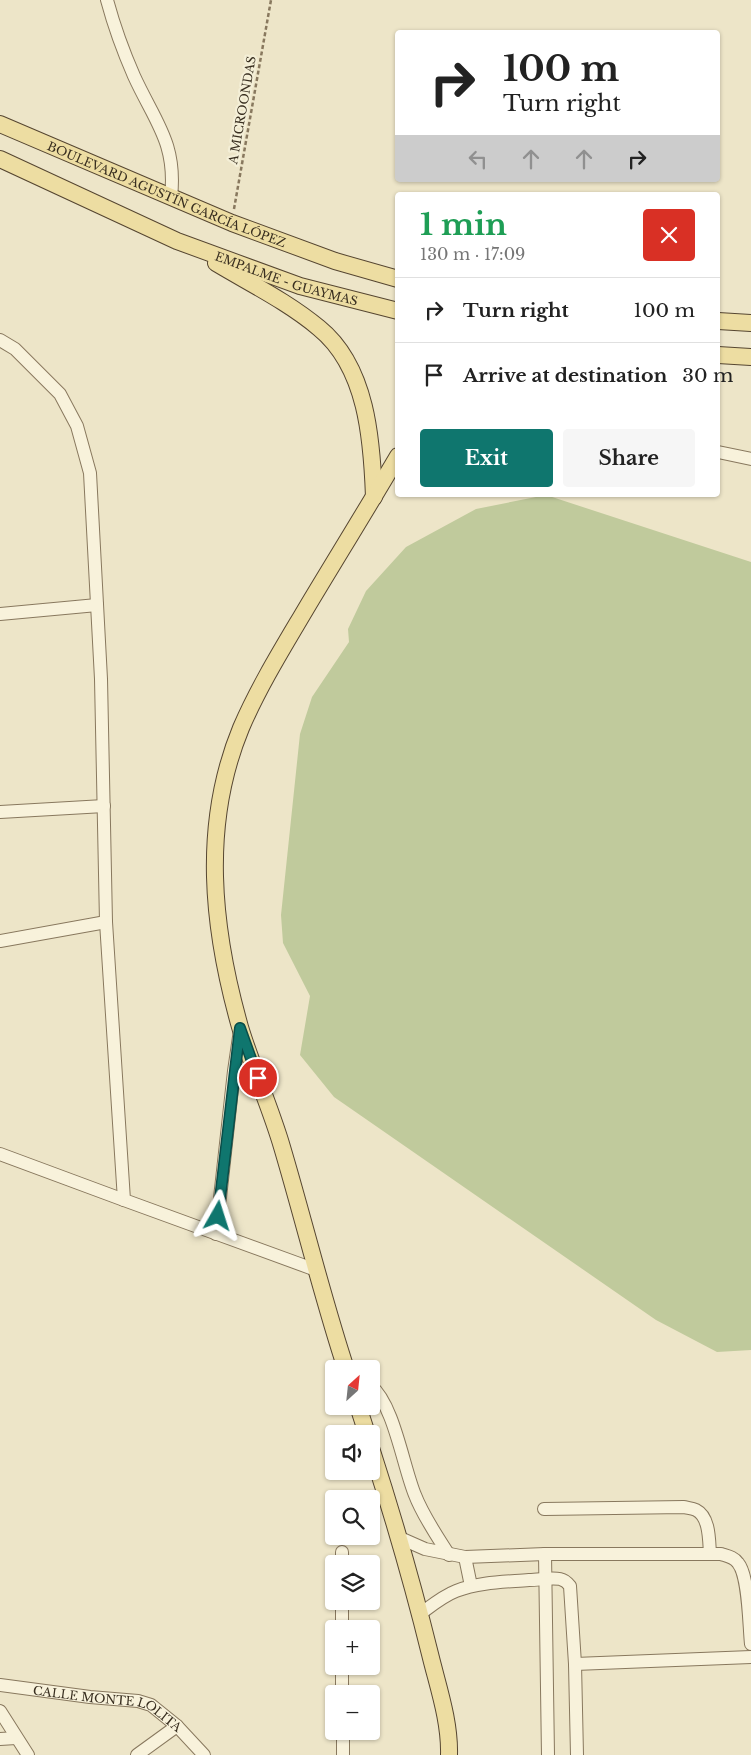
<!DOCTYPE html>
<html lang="en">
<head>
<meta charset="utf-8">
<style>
	body { margin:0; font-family:"Libre Baskerville",serif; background:#f6f6f6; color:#222; height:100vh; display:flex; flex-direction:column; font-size:19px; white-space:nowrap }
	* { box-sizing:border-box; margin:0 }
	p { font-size:16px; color:#767676 }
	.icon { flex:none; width:28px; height:28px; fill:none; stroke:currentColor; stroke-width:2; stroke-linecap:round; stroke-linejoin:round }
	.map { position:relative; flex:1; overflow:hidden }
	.sheet { position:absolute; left:395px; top:192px; width:325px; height:305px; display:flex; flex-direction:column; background:#fff; border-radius:5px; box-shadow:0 1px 4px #0004 }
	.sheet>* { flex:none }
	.guide { position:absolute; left:395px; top:30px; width:325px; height:152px; border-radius:5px; box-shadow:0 1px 4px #0004; background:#fff; color:#222; overflow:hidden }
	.needle { width:32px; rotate:27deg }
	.fabs { position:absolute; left:325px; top:1360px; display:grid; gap:10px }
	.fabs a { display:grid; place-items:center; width:55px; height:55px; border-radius:5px; background:#fff; box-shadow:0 1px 4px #0004; font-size:25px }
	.pin { position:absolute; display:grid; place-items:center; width:42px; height:42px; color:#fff; margin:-21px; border:2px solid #fff; border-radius:50%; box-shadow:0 1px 5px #0007 }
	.me { position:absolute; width:55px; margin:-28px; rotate:6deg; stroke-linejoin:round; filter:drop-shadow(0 0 4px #0008) }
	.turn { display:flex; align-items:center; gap:18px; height:105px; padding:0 25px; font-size:22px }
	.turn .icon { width:65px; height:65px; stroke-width:2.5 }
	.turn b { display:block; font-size:35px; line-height:42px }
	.lanes { display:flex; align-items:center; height:48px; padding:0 25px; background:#0003; justify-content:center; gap:25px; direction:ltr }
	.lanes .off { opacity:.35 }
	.round { display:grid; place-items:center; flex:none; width:52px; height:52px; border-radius:5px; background:#f6f6f6 }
	.summary { display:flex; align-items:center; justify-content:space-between; height:85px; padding:0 25px }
	h1 { font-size:30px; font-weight:700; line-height:38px; color:#1e9e55 }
	.cta { display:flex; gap:10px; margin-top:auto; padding:10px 25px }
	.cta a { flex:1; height:58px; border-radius:5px; background:#0f766e; color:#fff; font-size:20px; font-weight:700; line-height:58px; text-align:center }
	.cta a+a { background:#f6f6f6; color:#222 }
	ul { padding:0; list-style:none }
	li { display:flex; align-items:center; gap:15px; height:65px; padding:0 25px; border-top:1px solid #e0e0e0 }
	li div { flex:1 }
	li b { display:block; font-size:19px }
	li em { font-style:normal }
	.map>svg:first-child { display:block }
	.green { fill:#c0ca9c }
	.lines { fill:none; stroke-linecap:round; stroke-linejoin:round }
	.minor-casing { stroke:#88785e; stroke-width:14 }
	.major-casing { stroke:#564631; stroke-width:18 }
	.path { stroke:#88785e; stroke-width:2.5; stroke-dasharray:4 2.5; stroke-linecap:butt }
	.minor { stroke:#f8f2db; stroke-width:12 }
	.major { stroke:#eddda2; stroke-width:16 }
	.route-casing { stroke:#0a4d48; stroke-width:12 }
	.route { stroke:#0f766e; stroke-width:9 }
	.labels { text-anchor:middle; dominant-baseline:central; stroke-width:4.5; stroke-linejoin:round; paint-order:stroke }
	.street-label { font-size:12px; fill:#392f20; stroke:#f4efd7 }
</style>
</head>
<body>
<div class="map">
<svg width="751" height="1755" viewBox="0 0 751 1755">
	<rect width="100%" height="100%" fill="#ede5c8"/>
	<path class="green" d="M546 495 751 562V1350L717 1352 656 1320 334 1097 300 1055 310 996 283 943 281 915 300 734 312 697 349 642 348 629 366 591 406 547 476 509Z"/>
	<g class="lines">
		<defs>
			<g id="minor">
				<path d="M107 0C114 26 123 51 134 76 155 122 177 143 171 197"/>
				<path d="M0 340 15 349 60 394 77 426 90 473 101 679 106 922 124 1200 316 1270"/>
				<path d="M718 452 751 459"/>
				<path d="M0 614 97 605"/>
				<path d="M0 812 104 806"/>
				<path d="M0 941 106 922"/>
				<path d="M0 1154 124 1200"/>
				<path d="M216 1234 234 1071 240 1030"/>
				<path d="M371 1386C394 1405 403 1466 415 1495 423 1516 437 1536 449 1555"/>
				<path d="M544 1509 684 1507C687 1508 692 1508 696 1510 710 1517 709 1541 710 1554"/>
				<path d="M400 1538 425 1549 465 1557 545 1554H721C727 1556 734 1557 738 1563 749 1576 749 1626 751 1644"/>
				<path d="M342 1552V1564"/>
				<path d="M545 1554 548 1755"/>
				<path d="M465 1557 471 1586"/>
				<path d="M342 1601V1629"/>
				<path d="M420 1614C431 1606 443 1596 456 1591 479 1582 505 1582 529 1580 539 1580 551 1577 560 1579 565 1580 567 1582 570 1586L575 1664 577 1755"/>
				<path d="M575 1664 751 1657"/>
				<path d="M342 1666V1694"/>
				<path id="s1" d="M0 1685 90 1697 138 1701 151 1705 177 1726 204 1755"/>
				<path d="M0 1711 28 1755"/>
				<path d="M343 1731V1755"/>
				<path d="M0 1739 16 1738"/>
				<path d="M137 1755 177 1726"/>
			</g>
			<g id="major">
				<path id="s2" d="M0 124 232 223 335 261 398 279"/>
				<path id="s3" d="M0 159 177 241 300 286 398 311"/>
				<path d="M216 263C251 284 288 302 319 328 367 367 372 440 374 497"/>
				<path d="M718 321 751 323"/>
				<path d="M718 355 751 357"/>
				<path d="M346 1369C322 1296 304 1221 282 1147 270 1106 252 1067 240 1027 212 928 201 825 241 728 259 686 284 646 307 607 337 557 368 507 398 456"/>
				<path d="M358 1406 367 1434"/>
				<path d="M371 1448C393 1516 413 1585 430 1654 438 1687 450 1721 449 1755"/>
			</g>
		</defs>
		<use href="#minor" class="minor-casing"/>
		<use href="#major" class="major-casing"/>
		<path class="path" d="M234 209 271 0"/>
		<use href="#minor" class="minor"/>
		<use href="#major" class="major"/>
	</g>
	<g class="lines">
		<defs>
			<path id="route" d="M218 1216 240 1028 258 1078"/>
		</defs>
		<use href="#route" class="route-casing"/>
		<use href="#route" class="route"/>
	</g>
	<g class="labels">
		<g class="street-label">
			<text transform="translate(242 110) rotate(-80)">A MICROONDAS</text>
			<text stroke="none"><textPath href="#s2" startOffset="181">BOULEVARD AGUSTÍN GARCÍA LÓPEZ</textPath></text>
			<text stroke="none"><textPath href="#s3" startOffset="311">EMPALME - GUAYMAS</textPath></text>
			<text stroke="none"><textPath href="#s1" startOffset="112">CALLE MONTE LOLITA</textPath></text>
		</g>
	</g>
</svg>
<div class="fabs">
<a><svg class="needle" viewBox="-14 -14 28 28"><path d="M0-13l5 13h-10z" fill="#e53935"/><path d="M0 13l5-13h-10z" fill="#767676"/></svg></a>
<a><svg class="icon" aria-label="sound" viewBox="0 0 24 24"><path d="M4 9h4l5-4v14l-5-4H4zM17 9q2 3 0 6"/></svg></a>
<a><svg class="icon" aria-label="search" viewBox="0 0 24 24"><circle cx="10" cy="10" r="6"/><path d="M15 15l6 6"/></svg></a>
<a><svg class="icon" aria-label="layers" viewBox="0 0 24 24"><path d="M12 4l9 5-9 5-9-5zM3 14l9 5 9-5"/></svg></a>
<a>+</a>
<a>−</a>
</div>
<div class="pin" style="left:258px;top:1078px;background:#d93025"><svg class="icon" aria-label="arrive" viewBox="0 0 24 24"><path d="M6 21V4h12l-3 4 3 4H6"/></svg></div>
<svg class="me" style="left:218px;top:1216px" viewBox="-20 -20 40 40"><path d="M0-17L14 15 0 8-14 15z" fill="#0f766e" stroke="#fff" stroke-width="4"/></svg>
<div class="guide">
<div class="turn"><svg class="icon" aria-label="right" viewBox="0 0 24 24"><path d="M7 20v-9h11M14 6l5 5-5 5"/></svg><div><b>100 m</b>Turn right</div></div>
<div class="lanes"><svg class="icon off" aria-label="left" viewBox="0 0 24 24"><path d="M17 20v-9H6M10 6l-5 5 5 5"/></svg><svg class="icon off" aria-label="ahead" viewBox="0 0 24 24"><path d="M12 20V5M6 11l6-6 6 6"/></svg><svg class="icon off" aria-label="ahead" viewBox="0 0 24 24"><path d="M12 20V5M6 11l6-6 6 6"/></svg><svg class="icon" aria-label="right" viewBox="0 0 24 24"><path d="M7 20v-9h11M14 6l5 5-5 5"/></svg></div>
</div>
<section class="sheet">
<div class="summary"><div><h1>1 min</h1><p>130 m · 17:09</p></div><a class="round" style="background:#d93025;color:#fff"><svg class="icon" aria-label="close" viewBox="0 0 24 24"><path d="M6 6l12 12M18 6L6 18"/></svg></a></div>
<ul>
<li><svg class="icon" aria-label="right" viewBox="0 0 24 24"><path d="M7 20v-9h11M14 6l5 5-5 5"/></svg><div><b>Turn right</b></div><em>100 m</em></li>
<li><svg class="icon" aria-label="arrive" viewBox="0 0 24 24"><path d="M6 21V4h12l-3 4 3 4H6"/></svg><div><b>Arrive at destination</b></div><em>30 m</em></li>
</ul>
<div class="cta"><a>Exit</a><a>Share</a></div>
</section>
</div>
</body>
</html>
